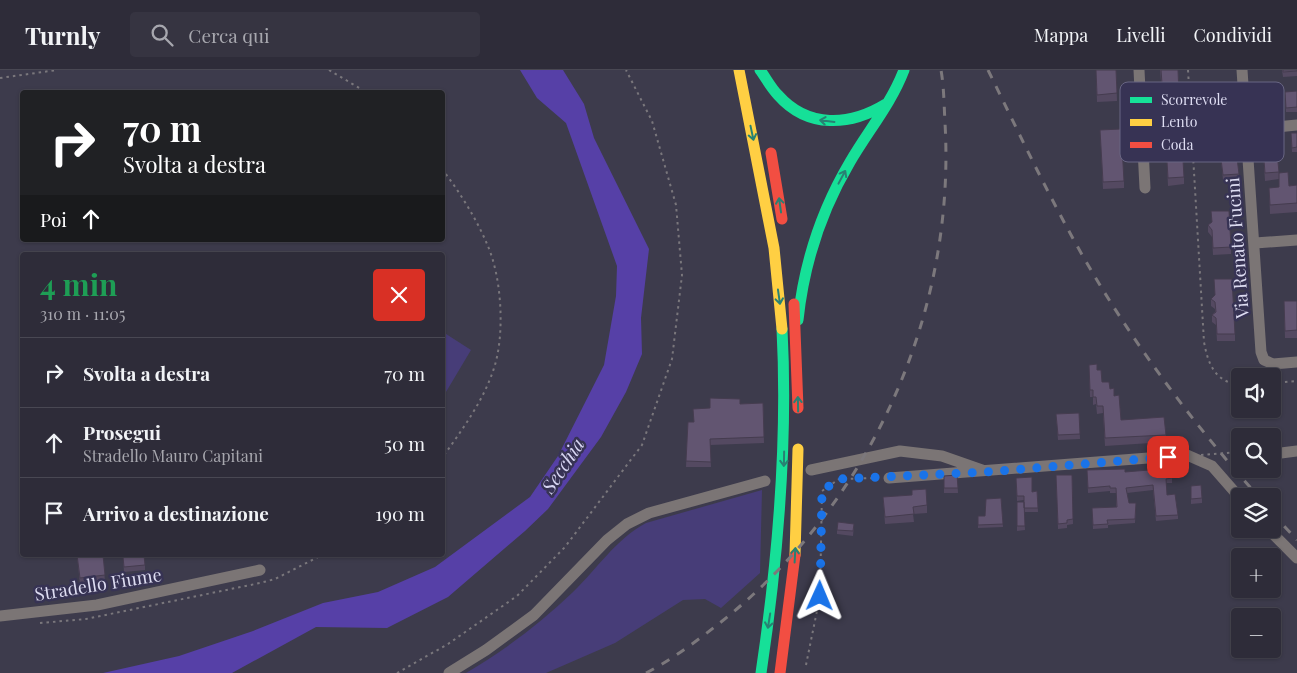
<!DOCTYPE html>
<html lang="it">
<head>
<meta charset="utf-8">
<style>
	body { margin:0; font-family:"Playfair Display",serif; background:#363441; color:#f1f3f6; height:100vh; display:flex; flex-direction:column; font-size:19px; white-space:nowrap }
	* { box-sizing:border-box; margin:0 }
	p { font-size:16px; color:#a7a7ae }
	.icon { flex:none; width:28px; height:28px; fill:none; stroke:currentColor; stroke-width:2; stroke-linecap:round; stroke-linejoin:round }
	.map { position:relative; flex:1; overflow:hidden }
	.drawer { position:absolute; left:20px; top:182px; width:425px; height:305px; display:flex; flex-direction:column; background:#2e2c39; border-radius:5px; box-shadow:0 1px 4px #0004,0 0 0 1px #494853 }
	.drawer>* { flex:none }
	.top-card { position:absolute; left:20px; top:20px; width:425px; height:152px; border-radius:5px; box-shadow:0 1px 4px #0004,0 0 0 1px #494853; background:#202124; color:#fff; overflow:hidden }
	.tools { position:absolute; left:1231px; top:298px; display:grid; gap:10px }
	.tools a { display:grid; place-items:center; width:50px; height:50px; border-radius:5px; background:#2e2c39; box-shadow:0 1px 4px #0004,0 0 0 1px #494853; font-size:25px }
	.pin { position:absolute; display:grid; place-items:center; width:42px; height:42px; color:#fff; margin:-21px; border-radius:10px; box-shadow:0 2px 8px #0006 }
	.me { position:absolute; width:55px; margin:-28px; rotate:1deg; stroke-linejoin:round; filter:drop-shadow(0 0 4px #0008) }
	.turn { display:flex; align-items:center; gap:18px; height:105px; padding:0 20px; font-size:22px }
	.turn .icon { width:65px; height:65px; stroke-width:2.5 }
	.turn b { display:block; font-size:35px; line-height:42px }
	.then { display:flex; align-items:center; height:48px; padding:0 20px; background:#0003; gap:10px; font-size:19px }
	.round { display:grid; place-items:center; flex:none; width:52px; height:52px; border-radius:5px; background:#363441 }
	.headline { display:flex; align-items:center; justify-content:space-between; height:85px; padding:0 20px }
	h1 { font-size:30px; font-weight:700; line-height:38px; color:#1e9e55 }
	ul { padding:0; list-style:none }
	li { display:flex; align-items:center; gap:15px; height:70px; padding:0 20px; border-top:1px solid #494853 }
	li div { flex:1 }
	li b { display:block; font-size:19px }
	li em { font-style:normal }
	header { display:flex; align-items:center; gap:30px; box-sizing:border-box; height:70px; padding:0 25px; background:#2e2c39; border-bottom:1px solid #494853 }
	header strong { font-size:24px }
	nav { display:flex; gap:28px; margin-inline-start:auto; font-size:18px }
	.search { width:350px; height:45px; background:#363441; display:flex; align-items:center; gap:12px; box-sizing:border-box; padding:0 18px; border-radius:5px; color:#a7a7ae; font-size:19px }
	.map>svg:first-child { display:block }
	.green { fill:#473d78 }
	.water { fill:#5640a7 }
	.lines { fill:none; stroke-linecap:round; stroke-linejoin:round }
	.path { stroke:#7a777c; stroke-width:2; stroke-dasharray:2.5 4; stroke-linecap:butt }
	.street { stroke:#7b7575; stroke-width:11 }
	.fast { stroke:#16e098; stroke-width:11 }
	.slow { stroke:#ffcf43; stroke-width:11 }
	.jam { stroke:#f24e42; stroke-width:11 }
	.rail { stroke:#7c787c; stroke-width:3; stroke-dasharray:9 9; stroke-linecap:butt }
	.path-bridge { stroke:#7a777c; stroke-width:2; stroke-dasharray:2.5 4; stroke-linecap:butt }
	.wall { fill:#544961 }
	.building { fill:#625571; stroke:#453c4f }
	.oneway { stroke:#288173 }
	.route { stroke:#1a73e8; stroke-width:9; stroke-dasharray:0 16.2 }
	.labels { text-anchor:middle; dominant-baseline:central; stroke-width:5; stroke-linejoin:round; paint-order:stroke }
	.street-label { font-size:18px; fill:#deddf2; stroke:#373354 }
	.water-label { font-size:19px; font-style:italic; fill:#d7d5f2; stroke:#373354 }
	.key { fill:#373354; stroke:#696683; stroke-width:1 }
	.key-label { font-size:14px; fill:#deddf2 }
</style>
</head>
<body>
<header>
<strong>Turnly</strong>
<div class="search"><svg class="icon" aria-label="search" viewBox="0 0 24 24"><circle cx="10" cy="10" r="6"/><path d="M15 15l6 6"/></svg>Cerca qui</div>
<nav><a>Mappa</a><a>Livelli</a><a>Condividi</a></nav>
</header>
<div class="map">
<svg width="1297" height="603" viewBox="0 0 1297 603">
	<rect width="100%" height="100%" fill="#3d3b4c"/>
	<path class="green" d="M443 262 471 280 443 327Z
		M762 420 760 503 721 538 705 529 683 530 615 573 546 603H466C505 580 541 553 573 522 598 498 615 470 646 453Z"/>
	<path class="water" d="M520 0H563L584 34 594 68 649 179 641 248 642 284 626 322 601 367 548 439 525 461 448 527 387 558 316 557 232 603H103L179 586 253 561 323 533 378 522 435 497 530 427 558 386 604 295 616 226 617 196 566 53 537 28Z"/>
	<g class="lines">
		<path class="path" d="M329 0 366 22
			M1188 0 1204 272C1208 294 1215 312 1240 315
			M0 8 57 0
			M442 99C459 121 476 148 487 174 502 207 505 265 494 298 484 330 462 360 442 388
			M1272 313 1297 311
			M40 553 86 549 260 513 275 509 322 485
			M806 595 820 526 822 421 839 409 878 408
			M397 603 448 574 517 526 565 477 642 375 672 289 682 205 676 135 652 51 626 0"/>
		<path class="street" d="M1139 0 1145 118
			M1242 0 1261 282 1264 290 1273 294 1297 292
			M1246 60 1297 55
			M1255 173 1297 170
			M1281 383 1297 381
			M811 400 900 381 942 386 982 400
			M889 408 1187 385 1212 396 1240 428
			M1268 459 1297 488
			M0 546 97 535 260 500
			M449 603 486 580 534 545 607 470 627 454 649 443 765 411"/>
		<path class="fast" d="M760 0C766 8 771 18 778 25 808 59 850 56 886 34
			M798 250C804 193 821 141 850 92 868 61 891 34 904 0
			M761 603C778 489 788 374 782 259"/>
		<path class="slow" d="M739 0 774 178 782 259
			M795 485 798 379"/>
		<path class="jam" d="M771 83 782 149
			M794 234 798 338
			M780 603 795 485"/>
		<path class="rail" d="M988 0C1015 55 1041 110 1070 163 1121 257 1187 347 1258 426
			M1272 443 1297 470
			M646 603C673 589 698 570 721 552 871 433 956 243 945 53 944 35 944 17 941 0"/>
		<path class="path-bridge" d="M1201 385 1240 382"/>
	</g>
	<path class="wall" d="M1096 0H1116L1117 31 1097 32Z
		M1160 0H1178L1179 33 1163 34Z
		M1282 0H1297V6L1283 7Z
		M1297 21V42H1286L1285 27Z
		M1216 22 1234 38V43L1218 44Z
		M1252 25 1268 38V42L1253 43Z
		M1218 54 1235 68V73L1219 74Z
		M1100 60 1124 111V118L1103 119Z
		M1291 63H1297V82H1292Z
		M1262 65 1279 103 1289 116 1297 115V142L1270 144 1269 118H1279V109L1265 111Z
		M1166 75 1184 107V114L1168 116Z
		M1221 89 1239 104V109L1223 110Z
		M1208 155 1231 177V184L1213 185 1212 167 1208 162Z
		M1215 226 1235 264V271H1217L1216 255 1212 252V245L1215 242V239L1211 236V229Z
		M1297 231V268H1285L1284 238Z
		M1089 295 1097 300 1102 312 1110 319 1114 326 1121 350 1166 365V372L1105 376 1103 343 1097 344 1096 334 1093 335V327H1090Z
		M763 333 764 373 710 375 711 397H686L688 352H693L710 338 740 334Z
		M1079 343 1080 369 1058 370 1056 344Z
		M1087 400 1125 402 1172 408V413H1166L1167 425 1178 445V449L1156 451 1153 420 1127 423 1129 433H1136L1135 453 1108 455V458L1093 459 1092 438 1116 437V423H1110V421L1088 423Z
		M957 405 958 423H944V406Z
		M1056 405H1072L1073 454 1067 455V458L1058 459Z
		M1016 408 1032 422 1037 421 1038 442H1024L1025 460 1017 461V432H1024V430L1017 431Z
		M1191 416 1202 428V433L1191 434Z
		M912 420 927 435V443L913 444 914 452 885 454 883 427 912 425Z
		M1001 428 1003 457 978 458V446H985Z
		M854 454 853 466 837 464V460Z
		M77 485H103L105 512 80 515Z
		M123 487 145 495V500L124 502Z"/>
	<path class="building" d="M1096 0H1116L1117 23 1097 25Z
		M1161 0H1178L1179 25 1163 27Z
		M1283 0H1297V1L1283 2Z
		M1297 21V37L1286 38 1285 22Z
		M1121 59 1124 111 1103 112 1100 60Z
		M1275 63 1279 102 1265 103 1262 65Z
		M1291 63H1297V77L1292 78Z
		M1182 74 1184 107 1168 108 1166 75Z
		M1237 88 1239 104 1223 105 1221 89Z
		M1288 102 1289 116 1297 115V133L1270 135 1269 118 1279 117V103Z
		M1211 141H1229L1231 177 1213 178 1212 160 1208 155 1212 152Z
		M1214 209H1232L1235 264H1217L1216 248 1212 245 1216 242 1215 232 1211 229 1215 225Z
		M1284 231H1297V260L1285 261Z
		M1097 294V300H1101L1102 312H1109L1110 319 1114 318V326L1119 325 1121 350 1164 347 1166 365 1105 368 1103 336H1097L1096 327H1093V320H1090L1089 295Z
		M710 328 740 329V334L763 333 764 367 710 369 711 392 686 391 688 352H694L693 339 710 338Z
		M1079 343 1080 364 1058 365 1056 344Z
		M1149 396 1171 397 1172 408 1166 409 1167 425 1175 424 1178 445 1156 446 1153 415 1126 418 1129 433H1136L1135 449 1107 450 1108 454 1093 455 1092 438 1117 437 1116 418H1110V416L1088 418 1087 400 1125 399V402L1149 400Z
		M957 405 958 418H944V406Z
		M1056 405H1072L1073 449 1067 450V453L1058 454Z
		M1032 407V422L1037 421 1038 438H1024V426H1017L1016 408Z
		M1201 415 1202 428 1191 429V416Z
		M926 419 927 435 913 437 914 444 885 447 883 427 912 425V420Z
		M1001 428 1003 454 978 455V446H985L986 429Z
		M1017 432H1024L1025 456H1017Z
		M838 452 854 454 853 461 837 460Z
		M77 485H103L105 505 80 508Z
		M138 485H144L145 495 124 497 123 487Z"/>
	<defs><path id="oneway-shaft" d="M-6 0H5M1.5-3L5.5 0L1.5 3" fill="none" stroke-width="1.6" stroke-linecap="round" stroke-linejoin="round" transform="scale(1.25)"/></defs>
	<g class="oneway">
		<use href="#oneway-shaft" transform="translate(827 51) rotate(-173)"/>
		<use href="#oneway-shaft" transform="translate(752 63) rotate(78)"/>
		<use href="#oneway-shaft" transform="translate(842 107) rotate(-62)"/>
		<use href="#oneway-shaft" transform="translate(780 135) rotate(-98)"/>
		<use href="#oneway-shaft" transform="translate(779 227) rotate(82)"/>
		<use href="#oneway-shaft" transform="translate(798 334) rotate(-91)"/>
		<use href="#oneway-shaft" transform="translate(784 389) rotate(91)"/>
		<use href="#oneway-shaft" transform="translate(795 485) rotate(-87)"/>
		<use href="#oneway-shaft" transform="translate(769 551) rotate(99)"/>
	</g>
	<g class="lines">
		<path class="route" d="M820 526 822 421 839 409 986 402 1168 387"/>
	</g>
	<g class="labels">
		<g class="street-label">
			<text transform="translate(1237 178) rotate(-94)">Via Renato Fucini</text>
			<text transform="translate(98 514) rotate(-9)">Stradello Fiume</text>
		</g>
		<g class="water-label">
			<text transform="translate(562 395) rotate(-57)">Secchia</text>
		</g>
	</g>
	<rect x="1120" y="12" width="164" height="80" rx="8" class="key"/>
	<rect x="1130" y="27" width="22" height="6" fill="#16e098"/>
	<rect x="1130" y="49" width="22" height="7" fill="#ffcf43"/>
	<rect x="1130" y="72" width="22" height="6" fill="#f24e42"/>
	<g class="key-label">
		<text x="1161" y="35">Scorrevole</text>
		<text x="1161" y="57">Lento</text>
		<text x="1161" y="80">Coda</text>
	</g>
</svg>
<div class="tools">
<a><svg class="icon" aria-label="sound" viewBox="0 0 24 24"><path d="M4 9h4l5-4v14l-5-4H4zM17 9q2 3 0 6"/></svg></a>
<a><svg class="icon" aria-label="search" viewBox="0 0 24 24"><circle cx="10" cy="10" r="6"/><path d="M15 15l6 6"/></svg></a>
<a><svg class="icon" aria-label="layers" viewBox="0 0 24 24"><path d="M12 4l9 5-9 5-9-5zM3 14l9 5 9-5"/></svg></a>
<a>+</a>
<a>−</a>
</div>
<div class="pin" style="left:1168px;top:387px;background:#d93025"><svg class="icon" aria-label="arrive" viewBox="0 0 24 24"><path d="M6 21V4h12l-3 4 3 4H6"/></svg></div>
<svg class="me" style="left:820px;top:526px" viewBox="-20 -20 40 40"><path d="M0-17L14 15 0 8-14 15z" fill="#1a73e8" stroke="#fff" stroke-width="4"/></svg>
<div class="top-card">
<div class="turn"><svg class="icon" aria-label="right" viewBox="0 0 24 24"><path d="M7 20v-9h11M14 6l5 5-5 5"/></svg><div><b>70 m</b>Svolta a destra</div></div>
<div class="then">Poi<svg class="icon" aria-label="ahead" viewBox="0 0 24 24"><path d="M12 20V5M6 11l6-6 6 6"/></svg></div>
</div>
<section class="drawer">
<div class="headline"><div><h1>4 min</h1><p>310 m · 11:05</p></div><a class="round" style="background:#d93025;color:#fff"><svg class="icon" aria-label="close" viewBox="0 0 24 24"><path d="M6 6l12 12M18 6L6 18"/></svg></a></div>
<ul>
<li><svg class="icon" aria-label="right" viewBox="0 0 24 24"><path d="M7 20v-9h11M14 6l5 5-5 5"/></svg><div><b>Svolta a destra</b></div><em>70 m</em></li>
<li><svg class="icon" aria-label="ahead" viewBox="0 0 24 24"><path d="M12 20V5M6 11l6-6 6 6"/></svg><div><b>Prosegui</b><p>Stradello Mauro Capitani</p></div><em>50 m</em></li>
<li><svg class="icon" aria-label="arrive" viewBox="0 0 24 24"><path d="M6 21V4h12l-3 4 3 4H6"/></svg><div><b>Arrivo a destinazione</b></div><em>190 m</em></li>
</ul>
</section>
</div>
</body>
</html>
